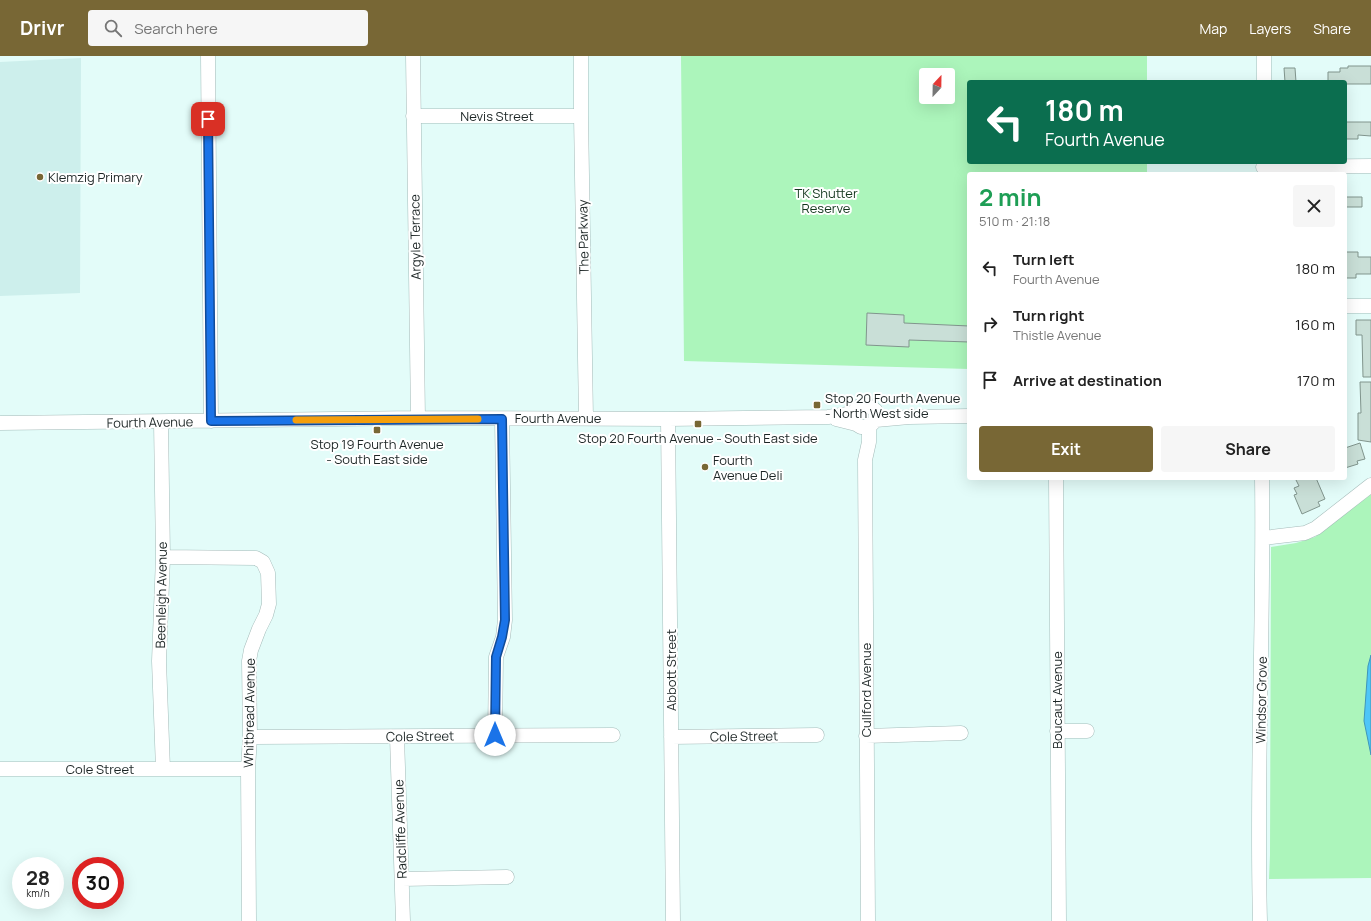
<!DOCTYPE html>
<html lang="en">
<head>
<meta charset="utf-8">
<style>
	body { margin:0; font-family:Manrope,sans-serif; background:#f6f6f6; color:#222; height:100vh; display:flex; flex-direction:column; font-size:15px; white-space:nowrap }
	* { box-sizing:border-box; margin:0 }
	p { font-size:13px; color:#767676 }
	.icon { flex:none; width:22px; height:22px; fill:none; stroke:currentColor; stroke-width:2; stroke-linecap:round; stroke-linejoin:round }
	.map { position:relative; flex:1; overflow:hidden }
	.panel { position:absolute; left:967px; top:116px; width:380px; height:308px; display:flex; flex-direction:column; background:#fff; border-radius:4px; box-shadow:0 4px 16px #0002 }
	.panel>* { flex:none }
	.banner { position:absolute; left:967px; top:24px; width:380px; height:84px; border-radius:4px; box-shadow:0 4px 16px #0002; background:#0b6e4f; color:#fff; overflow:hidden }
	.needle { width:26px; rotate:22deg }
	.fabs { position:absolute; left:919px; top:12px; display:grid; gap:8px }
	.fabs a { display:grid; place-items:center; width:36px; height:36px; border-radius:4px; background:#fff; box-shadow:0 4px 16px #0002; font-size:20px }
	.speed { position:absolute; left:12px; top:801px; display:flex; gap:8px; font-size:20px; font-weight:700; text-align:center }
	.speed>* { display:grid; place-content:center; width:52px; height:52px; border-radius:50%; background:#fff; box-shadow:0 4px 16px #0002; line-height:1 }
	.speed small { font-size:10px; font-weight:400 }
	.speed .limit { border:6px solid #d22; background:#fff; color:#111 }
	.pin { position:absolute; display:grid; place-items:center; width:34px; height:34px; color:#fff; margin:-17px; border-radius:8px; box-shadow:0 2px 6px #0006 }
	.me { position:absolute; width:44px; margin:-22px; rotate:0deg; stroke-linejoin:round; filter:drop-shadow(0 0 3px #0008) }
	.turn { display:flex; align-items:center; gap:14px; height:84px; padding:0 12px; font-size:18px }
	.turn .icon { width:52px; height:52px; stroke-width:2.5 }
	.turn b { display:block; font-size:28px; line-height:34px }
	.round { display:grid; place-items:center; flex:none; width:42px; height:42px; border-radius:4px; background:#f6f6f6 }
	.summary { display:flex; align-items:center; justify-content:space-between; height:68px; padding:0 12px }
	h1 { font-size:24px; font-weight:700; line-height:30px; color:#1e9e55 }
	.button { display:flex; gap:8px; margin-top:auto; padding:8px 12px }
	.button a { flex:1; height:46px; border-radius:4px; background:#786735; color:#fff; font-size:16px; font-weight:700; line-height:46px; text-align:center }
	.button a+a { background:#f6f6f6; color:#222 }
	ul { padding:0; list-style:none }
	li { display:flex; align-items:center; gap:12px; height:56px; padding:0 12px }
	li div { flex:1 }
	li b { display:block; font-size:15px }
	li em { font-style:normal }
	header { display:flex; align-items:center; gap:24px; box-sizing:border-box; height:56px; padding:0 20px; background:#786735; color:#fff }
	header strong { font-size:19px }
	nav { display:flex; gap:22px; margin-inline-start:auto; font-size:14px }
	.search { width:280px; height:36px; background:#f6f6f6; display:flex; align-items:center; gap:10px; box-sizing:border-box; padding:0 14px; border-radius:4px; color:#767676; font-size:15px }
	.map>svg:first-child { display:block }
	.built { fill:#cdefec }
	.green { fill:#acf5bb; fill-rule:evenodd }
	.water { fill:#4ec6f8; stroke:#3f96b9 }
	.building { fill:#c9dfd7; stroke:#81958d }
	.lines { fill:none; stroke-linecap:round; stroke-linejoin:round }
	.minor-casing { stroke:#a4bbb9; stroke-width:15 }
	.minor { stroke:#fff; stroke-width:14 }
	.route-casing { stroke:#114b97; stroke-width:10 }
	.route { stroke:#1a73e8; stroke-width:7 }
	.slow { stroke:#f59e0b; stroke-width:7 }
	.poi-dot { fill:#786735; stroke:#fff; stroke-width:1.5 }
	.labels { text-anchor:middle; dominant-baseline:central; stroke-width:4; stroke-linejoin:round; paint-order:stroke }
	.street-label { font-size:13px; fill:#1c2525; stroke:#fff }
	.poi-label { font-size:13px; fill:#1c2525; stroke:#fff; text-anchor:start }
	.park-label { font-size:13px; fill:#12361c; stroke:#fff }
</style>
</head>
<body>
<header>
<strong>Drivr</strong>
<div class="search"><svg class="icon" aria-label="search" viewBox="0 0 24 24"><circle cx="10" cy="10" r="6"/><path d="M15 15l6 6"/></svg>Search here</div>
<nav><a>Map</a><a>Layers</a><a>Share</a></nav>
</header>
<div class="map">
<svg width="1371" height="865" viewBox="0 0 1371 865">
	<rect width="100%" height="100%" fill="#e3fcf9"/>
	<path class="built" d="M81 2 80 237 0 240V6Z"/>
	<path class="green" d="M681 0H1147V26H969V106H1147V118H969V313L684 305ZM926 19H948V41H926Z
		M1371 438V822L1269 823 1270 799 1271 491 1296 487 1315 481Z"/>
	<path class="water" d="M1371 599V699L1364 665 1368 610Z"/>
	<path class="building" d="M1348 10H1371V28H1345V26H1328V16H1340V12H1348Z
		M1284 12H1295L1296 26H1285Z
		M1345 66H1371V80L1358 79V83H1345Z
		M1345 141H1362V151H1345Z
		M1345 196H1358V201H1371V218H1356V222H1345Z
		M867 257 904 259V267L969 270V286L909 284V291L866 289Z
		M1356 264H1371V321H1363L1362 279H1356Z
		M1360 326H1371V386L1358 384V357H1361Z
		M1360 387 1365 403 1357 405 1358 408 1345 412V392Z
		M1295 422H1316L1325 443 1318 446 1320 450 1302 458 1294 439 1297 438 1294 432 1299 430Z"/>
	<g class="lines">
		<defs>
			<path id="minor" d="M208 0 211 365
				M413 0 418 362
				M581 0V60L586 362
				M1264 26V0
				M413 60H581
				M1263 111 1371 110
				M1345 250H1371
				M668 363 673 865
				M836 363 856 368 861 371H869L876 364V355C862 342 849 353 856 368
				M876 364 909 361 969 360
				M161 366 163 501 159 605 163 713
				M0 367 418 362 668 363 828 361 854 357
				M1056 422 1059 865
				M1263 482 1305 477 1316 472 1371 429
				M163 501 256 502 263 506 268 517 269 548 266 559 259 573 251 594 249 605 250 681 248 713 249 865
				M1057 675H1087
				M495 679 496 601 503 581 505 564 502 363
				M866 680 961 677
				M250 681C371 681 492 679 613 679
				M397 681 403 865
				M671 681 817 679
				M0 713H248
				M402 823 507 821
				M868 865 865 404 869 386V371
				M1260 865C1256 717 1264 570 1262 422"/>
		</defs>
		<use href="#minor" class="minor-casing"/>
		<use href="#minor" class="minor"/>
	</g>
	<g class="lines">
		<defs>
			<path id="route" d="M208 63 211 365 502 363 505 564 502 581 496 601 495 679"/>
		</defs>
		<use href="#route" class="route-casing"/>
		<use href="#route" class="route"/>
		<path class="slow" d="M296 364 478 363"/>
	</g>
	<g class="poi-dot">
		<circle cx="40" cy="121" r="4"/>
		<rect x="813" y="345" width="8" height="8" rx="2"/>
		<rect x="694" y="364" width="8" height="8" rx="2"/>
		<rect x="373" y="370" width="8" height="8" rx="2"/>
		<circle cx="705" cy="411" r="4"/>
	</g>
	<g class="labels">
		<g class="street-label">
			<text x="497" y="60">Nevis Street</text>
			<text transform="translate(415 181) rotate(-91)">Argyle Terrace</text>
			<text transform="translate(583 181) rotate(-91)">The Parkway</text>
			<text x="558" y="362">Fourth Avenue</text>
			<text transform="translate(150 366) rotate(-1)">Fourth Avenue</text>
			<text transform="translate(161 539) rotate(-89)">Beenleigh Avenue</text>
			<text transform="translate(671 614) rotate(-90)">Abbott Street</text>
			<text transform="translate(866 634) rotate(-90)">Cullford Avenue</text>
			<text transform="translate(1057 644) rotate(-90)">Boucaut Avenue</text>
			<text transform="translate(1261 644) rotate(-89)">Windsor Grove</text>
			<text transform="translate(249 657) rotate(-89)">Whitbread Avenue</text>
			<text transform="translate(420 680) rotate(-1)">Cole Street</text>
			<text transform="translate(744 680) rotate(-1)">Cole Street</text>
			<text x="100" y="713">Cole Street</text>
			<text transform="translate(400 773) rotate(-92)">Radcliffe Avenue</text>
		</g>
		<g class="poi-label">
			<text x="48" y="121">Klemzig Primary</text>
			<text x="825" y="342">Stop 20 Fourth Avenue<tspan x="825" dy="15">- North West side</tspan></text>
			<text x="698" y="382" text-anchor="middle">Stop 20 Fourth Avenue - South East side</text>
			<text x="377" y="388" text-anchor="middle">Stop 19 Fourth Avenue<tspan x="377" dy="15">- South East side</tspan></text>
			<text x="713" y="404">Fourth<tspan x="713" dy="15">Avenue Deli</tspan></text>
		</g>
		<g class="park-label">
			<text x="826" y="137">TK Shutter<tspan x="826" dy="15">Reserve</tspan></text>
		</g>
	</g>
</svg>
<div class="fabs">
<a><svg class="needle" viewBox="-14 -14 28 28"><path d="M0-13l5 13h-10z" fill="#e53935"/><path d="M0 13l5-13h-10z" fill="#767676"/></svg></a>
</div>
<div class="speed"><div>28<small>km/h</small></div><div class="limit">30</div></div>
<div class="pin" style="left:208px;top:63px;background:#d93025"><svg class="icon" aria-label="arrive" viewBox="0 0 24 24"><path d="M6 21V4h12l-3 4 3 4H6"/></svg></div>
<svg class="me" style="left:495px;top:679px" viewBox="-20 -20 40 40"><circle r="19" fill="#fff"/><path d="M0-13L10 11 0 6-10 11z" fill="#1a73e8"/></svg>
<div class="banner">
<div class="turn"><svg class="icon" aria-label="left" viewBox="0 0 24 24"><path d="M17 20v-9H6M10 6l-5 5 5 5"/></svg><div><b>180 m</b>Fourth Avenue</div></div>
</div>
<section class="panel">
<div class="summary"><div><h1>2 min</h1><p>510 m · 21:18</p></div><a class="round"><svg class="icon" aria-label="close" viewBox="0 0 24 24"><path d="M6 6l12 12M18 6L6 18"/></svg></a></div>
<ul>
<li><svg class="icon" aria-label="left" viewBox="0 0 24 24"><path d="M17 20v-9H6M10 6l-5 5 5 5"/></svg><div><b>Turn left</b><p>Fourth Avenue</p></div><em>180 m</em></li>
<li><svg class="icon" aria-label="right" viewBox="0 0 24 24"><path d="M7 20v-9h11M14 6l5 5-5 5"/></svg><div><b>Turn right</b><p>Thistle Avenue</p></div><em>160 m</em></li>
<li><svg class="icon" aria-label="arrive" viewBox="0 0 24 24"><path d="M6 21V4h12l-3 4 3 4H6"/></svg><div><b>Arrive at destination</b></div><em>170 m</em></li>
</ul>
<div class="button"><a>Exit</a><a>Share</a></div>
</section>
</div>
</body>
</html>
